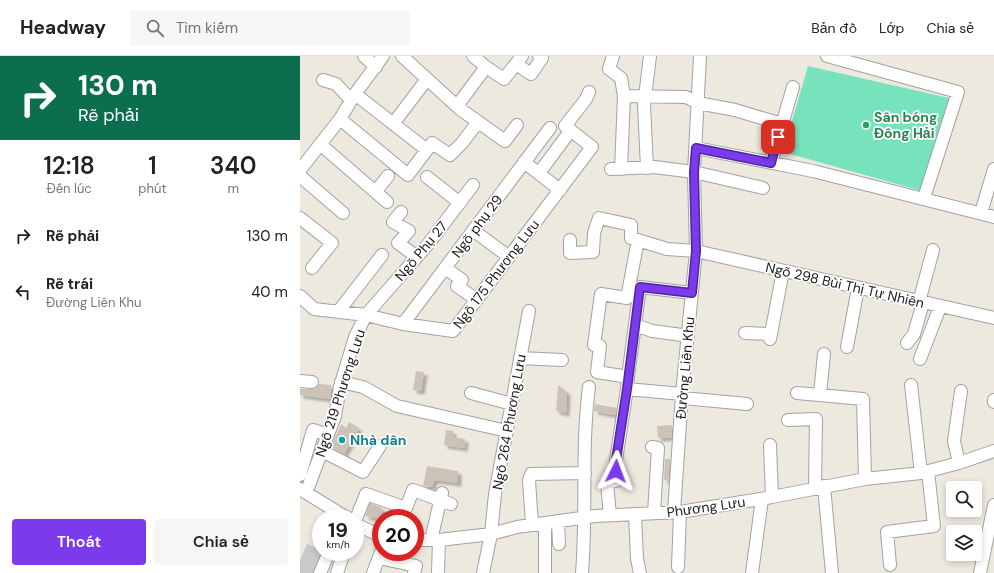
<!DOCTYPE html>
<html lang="vi">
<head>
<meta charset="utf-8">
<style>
	body { margin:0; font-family:"DM Sans",sans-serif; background:#f6f6f6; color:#222; height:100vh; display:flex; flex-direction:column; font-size:15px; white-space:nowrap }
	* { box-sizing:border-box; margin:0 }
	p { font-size:13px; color:#767676 }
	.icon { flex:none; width:22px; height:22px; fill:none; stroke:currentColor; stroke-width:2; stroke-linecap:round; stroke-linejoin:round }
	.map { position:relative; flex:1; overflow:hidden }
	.drawer { display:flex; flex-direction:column; background:#fff; width:300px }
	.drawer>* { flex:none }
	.guide { background:#0b6e4f; color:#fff; overflow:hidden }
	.buttons { position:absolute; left:646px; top:425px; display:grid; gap:8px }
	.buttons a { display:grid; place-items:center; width:36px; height:36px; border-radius:4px; background:#fff; box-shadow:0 2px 6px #0003; font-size:20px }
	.speed { position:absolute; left:12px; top:453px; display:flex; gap:8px; font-size:20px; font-weight:700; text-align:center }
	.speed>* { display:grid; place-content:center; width:52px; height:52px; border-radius:50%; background:#fff; box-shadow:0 2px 6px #0003; line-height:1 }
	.speed small { font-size:10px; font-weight:400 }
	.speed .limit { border:6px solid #d22; background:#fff; color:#111 }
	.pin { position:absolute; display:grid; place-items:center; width:34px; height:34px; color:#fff; margin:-17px; border-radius:8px; box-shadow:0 2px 6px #0006 }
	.me { position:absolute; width:44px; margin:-22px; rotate:3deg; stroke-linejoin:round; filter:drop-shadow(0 0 3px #0008) }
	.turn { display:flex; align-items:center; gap:14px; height:84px; padding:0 12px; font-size:18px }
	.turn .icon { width:52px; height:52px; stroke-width:2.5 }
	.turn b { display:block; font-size:28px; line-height:34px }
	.eta { display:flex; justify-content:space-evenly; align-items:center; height:68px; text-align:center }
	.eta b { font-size:24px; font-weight:600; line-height:28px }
	.button { display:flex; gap:8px; margin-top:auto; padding:8px 12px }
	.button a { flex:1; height:46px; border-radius:4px; background:#7c3aed; color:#fff; font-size:16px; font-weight:600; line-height:46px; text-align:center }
	.button a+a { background:#f6f6f6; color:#222 }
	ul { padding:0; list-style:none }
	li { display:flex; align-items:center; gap:12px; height:56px; padding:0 12px }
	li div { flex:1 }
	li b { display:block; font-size:15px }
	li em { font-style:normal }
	header { display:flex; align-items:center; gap:24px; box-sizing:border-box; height:56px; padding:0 20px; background:#fff; border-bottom:1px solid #e0e0e0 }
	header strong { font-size:19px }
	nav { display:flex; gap:22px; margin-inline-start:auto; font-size:14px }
	.search { width:280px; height:36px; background:#f6f6f6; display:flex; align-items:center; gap:10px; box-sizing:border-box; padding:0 14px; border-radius:4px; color:#767676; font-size:15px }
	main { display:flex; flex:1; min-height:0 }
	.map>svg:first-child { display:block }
	.religious { fill:#c9c9c9 }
	.pitch { fill:#77e3bd }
	.building { fill:#cdc2b8; filter:url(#shadow) }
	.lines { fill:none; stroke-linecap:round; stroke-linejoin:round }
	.minor-casing { stroke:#a2a2a2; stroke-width:14 }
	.minor { stroke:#fff; stroke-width:12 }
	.route-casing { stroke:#51269a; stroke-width:10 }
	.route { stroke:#7c3aed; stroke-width:7 }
	.leisure-dot { fill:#2e9e5b; stroke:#fff; stroke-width:1.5 }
	.culture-dot { fill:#0f9aa8; stroke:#fff; stroke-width:1.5 }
	.labels { text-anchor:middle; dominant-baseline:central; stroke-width:3.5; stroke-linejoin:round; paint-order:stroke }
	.leisure-label { font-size:14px; font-weight:bold; fill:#27864d; stroke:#fff; text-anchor:start }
	.street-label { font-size:14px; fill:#1b1b1b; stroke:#fff }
	.culture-label { font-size:14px; font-weight:bold; fill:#0d838f; stroke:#fff; text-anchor:start }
</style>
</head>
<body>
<header>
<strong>Headway</strong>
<div class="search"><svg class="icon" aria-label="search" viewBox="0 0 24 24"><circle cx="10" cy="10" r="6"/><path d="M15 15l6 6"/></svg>Tìm kiếm</div>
<nav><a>Bản đồ</a><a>Lớp</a><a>Chia sẻ</a></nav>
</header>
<main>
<section class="drawer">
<div class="guide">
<div class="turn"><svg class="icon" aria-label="right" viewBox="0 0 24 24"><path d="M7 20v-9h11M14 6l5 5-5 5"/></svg><div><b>130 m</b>Rẽ phải</div></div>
</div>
<div class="eta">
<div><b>12:18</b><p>Đến lúc</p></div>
<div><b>1</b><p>phút</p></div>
<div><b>340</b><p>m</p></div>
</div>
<ul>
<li><svg class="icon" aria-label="right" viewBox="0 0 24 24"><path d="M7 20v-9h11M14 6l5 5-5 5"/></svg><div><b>Rẽ phải</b></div><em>130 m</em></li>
<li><svg class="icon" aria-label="left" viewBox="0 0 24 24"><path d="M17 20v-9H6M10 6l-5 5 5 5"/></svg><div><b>Rẽ trái</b><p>Đường Liên Khu</p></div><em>40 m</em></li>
</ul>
<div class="button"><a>Thoát</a><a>Chia sẻ</a></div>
</section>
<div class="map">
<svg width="694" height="517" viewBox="0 0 694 517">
	<defs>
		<filter id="shadow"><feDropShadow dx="3.5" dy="3.5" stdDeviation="1" flood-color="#0004"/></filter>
	</defs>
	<rect width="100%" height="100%" fill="#ede9df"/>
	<path class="religious" d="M7 488 21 494V496H25L16 517H0V504Z"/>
	<path class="pitch" d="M508 10 649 42 622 135 483 96Z"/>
	<path class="building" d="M116 315 124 316 121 335 113 334Z
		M19 328 31 329 30 343 0 339V333H15Z
		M258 329 267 336 266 357 256 355Z
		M295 348 317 352 315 359 294 355Z
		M49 366 59 372 44 398 31 391 41 368 46 372Z
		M372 369V381L358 382 357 370Z
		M146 374 153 375V381L165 383 164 392 144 389Z
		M365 403H370L368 424H364Z
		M127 410 158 415V427L134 424 132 431 123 430Z
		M70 447 82 452 80 463 65 460Z"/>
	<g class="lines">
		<defs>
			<path id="minor" d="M64 0 76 11
				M102 0 160 53 205 85 217 69
				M313 0 309 13 321 22 324 40 321 113
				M527 0 658 36 624 142
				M216 8 231 18 242 2 239 0
				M186 11 204 23 222 0
				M23 24 36 28 51 44
				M55 38 127 94
				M324 40 386 41 398 47 435 54 482 68
				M157 50 186 11 173 0
				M40 63 108 119 132 87 150 99 162 87 178 66
				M93 68 127 23
				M20 88 87 146
				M396 92 513 115 694 161
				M224 106 260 134
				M471 107 493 31
				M347 112 344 49 350 0
				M311 113 354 111 394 116 463 132
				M0 114 40 63 55 38 83 0
				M239 117 271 74
				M0 120 43 157
				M127 121 160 147
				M76 135 88 120
				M101 156 93 166 109 175 98 187 117 201
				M681 157 694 113
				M0 162 32 187 12 212
				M173 174 209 201
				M270 184V197L293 196 294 177 299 162 331 169V182L367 193 396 195 694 262
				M145 212 162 224 157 230 177 244
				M0 240 14 253 66 259 103 268 153 275 292 91 265 70 286 43 289 36
				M619 246 633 194
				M38 256 82 199
				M103 268 250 72
				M335 269 352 275 382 279
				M445 277 471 278
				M470 283 483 215
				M607 287 614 278 623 247
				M547 291 558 232
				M220 302 262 304
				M620 303 640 251
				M328 321 297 316 300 290 294 289 301 238 327 242 338 184
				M0 325 12 326
				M41 326 63 331 97 350 207 375
				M611 329 621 417
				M171 337 212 348
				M497 337 563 343 565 423
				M382 338 327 333 328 321 340 231 392 237
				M520 338 524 298
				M383 342 447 348
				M694 344V346
				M488 364 516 363 515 432
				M470 389 472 441
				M352 391 358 392 354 457
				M22 395 63 416 80 390
				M659 407 654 385 661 335
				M0 419 13 374 28 379
				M524 430 532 517
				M0 433 47 462
				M6 437 35 360 40 331 55 281 66 259 129 187 173 129
				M374 456 382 338 396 195 394 116 400 0
				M335 458 337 503 340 517
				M310 459 307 427 316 425V404L327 333
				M55 465 66 438 106 452 113 434 151 448
				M258 465 259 488
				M245 467V517
				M55 468 81 480
				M232 468 229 425 231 418 285 417
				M115 484H139L191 478 217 471 295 460 380 456 472 441 565 423 621 417 659 407 694 395
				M131 484 142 437
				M79 502 116 510 114 517
				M590 509 587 476 634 470 628 415
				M378 511 380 456
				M20 517 29 496
				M37 517 44 496
				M73 517 81 496
				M138 517 139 484
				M183 517 191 478 195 438 229 255
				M282 517C287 455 281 393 289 331
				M452 517 462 443
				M680 517 694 449"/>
		</defs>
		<use href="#minor" class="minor-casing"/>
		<use href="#minor" class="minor"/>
	</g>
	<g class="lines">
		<defs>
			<path id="route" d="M316 415V404L327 333 340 231 392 237 396 195 394 116 396 92 471 107 478 81"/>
		</defs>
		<use href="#route" class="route-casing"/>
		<use href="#route" class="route"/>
	</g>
	<circle class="leisure-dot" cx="566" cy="69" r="4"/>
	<circle class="culture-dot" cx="42" cy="384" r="4"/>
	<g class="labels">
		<g class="leisure-label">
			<text x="574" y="61">Sân bóng<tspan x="574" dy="16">Đông Hải</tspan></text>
		</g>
		<g class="street-label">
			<text transform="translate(177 170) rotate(-53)">Ngõ phụ 29</text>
			<text transform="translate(121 195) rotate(-50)">Ngõ Phụ 27</text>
			<text transform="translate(196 218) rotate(-53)">Ngõ 175 Phương Lưu</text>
			<text transform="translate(545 229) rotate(13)">Ngõ 298 Bùi Thị Tự Nhiên</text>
			<text transform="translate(385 312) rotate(-85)">Đường Liên Khu</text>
			<text transform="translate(40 337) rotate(-72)">Ngõ 219 Phương Lưu</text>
			<text transform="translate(209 366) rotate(-80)">Ngõ 264 Phương Lưu</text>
			<text transform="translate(406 451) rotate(-8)">Phương Lưu</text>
		</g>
		<g class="culture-label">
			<text x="50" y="384">Nhà dân</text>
		</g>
	</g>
</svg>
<div class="buttons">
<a><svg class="icon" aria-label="search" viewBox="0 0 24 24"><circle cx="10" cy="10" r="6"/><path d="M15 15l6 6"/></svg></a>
<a><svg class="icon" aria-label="layers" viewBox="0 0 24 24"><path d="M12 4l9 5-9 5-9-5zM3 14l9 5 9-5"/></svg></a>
</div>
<div class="speed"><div>19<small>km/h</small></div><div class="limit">20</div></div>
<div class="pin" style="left:478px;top:81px;background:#d93025"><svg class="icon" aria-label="arrive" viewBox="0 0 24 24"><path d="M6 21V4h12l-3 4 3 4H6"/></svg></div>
<svg class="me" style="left:316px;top:415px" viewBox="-20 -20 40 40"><path d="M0-17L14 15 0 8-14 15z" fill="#7c3aed" stroke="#fff" stroke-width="4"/></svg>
</div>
</main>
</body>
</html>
